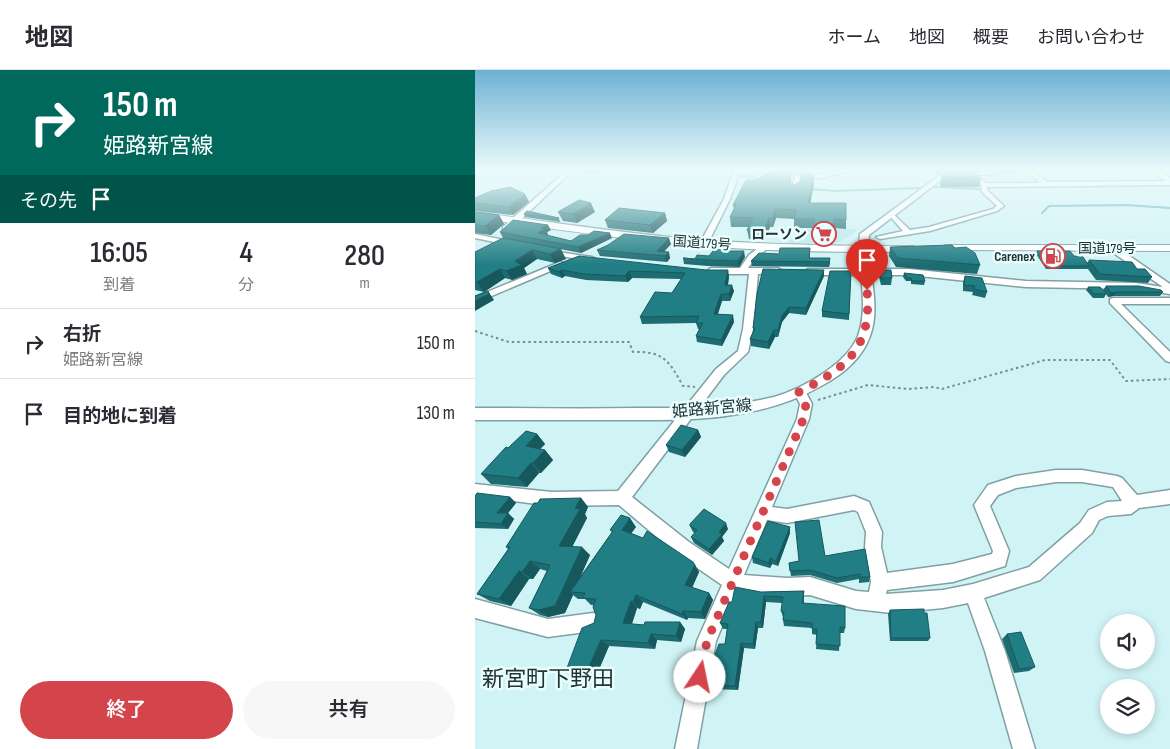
<!DOCTYPE html>
<html lang="ja">
<head>
<meta charset="utf-8">
<style>
	body { margin:0; font-family:"Sofia Sans Condensed","Noto Sans JP",sans-serif; background:#f7f7f7; color:#2b2b33; height:100vh; display:flex; flex-direction:column; font-size:19px; white-space:nowrap }
	* { box-sizing:border-box; margin:0 }
	p { font-size:16px; color:#7c7c81 }
	.icon { flex:none; width:28px; height:28px; fill:none; stroke:currentColor; stroke-width:2; stroke-linecap:round; stroke-linejoin:round }
	.map { position:relative; flex:1; overflow:hidden }
	.drawer { display:flex; flex-direction:column; background:#fff; width:475px }
	.drawer>* { flex:none }
	.banner { background:#00695c; color:#fff; overflow:hidden }
	.controls { position:absolute; left:625px; top:544px; display:grid; gap:10px }
	.controls a { display:grid; place-items:center; width:55px; height:55px; border-radius:50%; background:#fff; box-shadow:0 2px 8px #0003; font-size:25px }
	.pin { position:absolute; display:grid; place-items:center; width:42px; height:42px; color:#fff; margin:-51px -21px; border-radius:50% 50% 50% 0; rotate:-45deg; box-shadow:0 0 5px #0007 }
	.pin .icon { rotate:45deg }
	.me { position:absolute; width:55px; margin:-28px; rotate:11deg; stroke-linejoin:round; filter:drop-shadow(0 0 4px #0008) }
	.turn { display:flex; align-items:center; gap:18px; height:105px; padding:0 20px; font-size:22px }
	.turn .icon { width:65px; height:65px; stroke-width:2.5 }
	.turn b { display:block; font-size:35px; line-height:42px }
	.then { display:flex; align-items:center; height:48px; padding:0 20px; background:#0003; gap:10px; font-size:19px }
	.eta { display:flex; justify-content:space-evenly; align-items:center; height:85px; text-align:center }
	.eta b { font-size:30px; font-weight:600; line-height:35px }
	.action { display:flex; gap:10px; margin-top:auto; padding:10px 20px }
	.action a { flex:1; height:58px; border-radius:30px; background:#d4444b; color:#fff; font-size:20px; font-weight:600; line-height:58px; text-align:center }
	.action a+a { background:#f7f7f7; color:#2b2b33 }
	ul { padding:0; list-style:none }
	li { display:flex; align-items:center; gap:15px; height:70px; padding:0 20px; border-top:1px solid #e1e1e2 }
	li div { flex:1 }
	li b { display:block; font-size:19px }
	li em { font-style:normal }
	header { display:flex; align-items:center; gap:30px; box-sizing:border-box; height:70px; padding:0 25px; background:#fff; border-bottom:1px solid #e1e1e2 }
	header strong { font-size:24px }
	nav { display:flex; gap:28px; margin-inline-start:auto; font-size:18px }
	main { display:flex; flex:1; min-height:0 }
	.map>svg:first-child { display:block }
	.built { fill:#bbe7ea }
	.lines { fill:none; stroke-linecap:round; stroke-linejoin:round }
	.stream { stroke:#56acb3; stroke-width:2 }
	.minor-casing { stroke:#80a0a3; stroke-width:3 }
	.major-casing { stroke:#80a0a3; stroke-width:3 }
	.highway-casing { stroke:#80a0a3; stroke-width:2 }
	.path { stroke:#768e90; stroke-width:2; stroke-dasharray:2.5 3; stroke-linecap:butt }
	.minor { fill:#fff; fill-rule:evenodd }
	.major { fill:#fff; fill-rule:evenodd }
	.highway { fill:#fff; fill-rule:evenodd }
	.wall { fill:#1c6c72 }
	.shaded-wall { fill:#17585d }
	.building { fill:#217e85; stroke:#17585d }
	.route { stroke:#d4444b; stroke-width:9; stroke-dasharray:0 16.2 }
	.labels { text-anchor:middle; dominant-baseline:central; stroke-width:5; stroke-linejoin:round; paint-order:stroke }
	.far-poi-label { font-size:14px; font-weight:bold; fill:#253233; stroke:#e9feff; text-anchor:end }
	.far-street-label { font-size:14px; fill:#253233; stroke:#e9feff }
	.street-label { font-size:16px; fill:#253233; stroke:#e9feff }
	.near-quarter-label { font-size:22px; fill:#253233; stroke:#e9feff }
</style>
</head>
<body>
<header>
<strong>地図</strong>
<nav><a>ホーム</a><a>地図</a><a>概要</a><a>お問い合わせ</a></nav>
</header>
<main>
<section class="drawer">
<div class="banner">
<div class="turn"><svg class="icon" aria-label="right" viewBox="0 0 24 24"><path d="M7 20v-9h11M14 6l5 5-5 5"/></svg><div><b>150 m</b>姫路新宮線</div></div>
<div class="then">その先<svg class="icon" aria-label="arrive" viewBox="0 0 24 24"><path d="M6 21V4h12l-3 4 3 4H6"/></svg></div>
</div>
<div class="eta">
<div><b>16:05</b><p>到着</p></div>
<div><b>4</b><p>分</p></div>
<div><b>280</b><p>m</p></div>
</div>
<ul>
<li><svg class="icon" aria-label="right" viewBox="0 0 24 24"><path d="M7 20v-9h11M14 6l5 5-5 5"/></svg><div><b>右折</b><p>姫路新宮線</p></div><em>150 m</em></li>
<li><svg class="icon" aria-label="arrive" viewBox="0 0 24 24"><path d="M6 21V4h12l-3 4 3 4H6"/></svg><div><b>目的地に到着</b></div><em>130 m</em></li>
</ul>
<div class="action"><a>終了</a><a>共有</a></div>
</section>
<div class="map">
<svg width="695" height="679" viewBox="0 0 695 679">
	<rect width="100%" height="100%" fill="#d0f3f6"/>
	<path class="built" d="M329 159H381L380 162 363 173 312 174 321 164H329Z"/>
	<g class="lines">
		<path class="stream" d="M266 107H279L288 110
			M457 117 506 119
			M334 119 361 121 444 118
			M567 143 574 136 651 135 695 138"/>
		<defs>
			<path id="minor" d="M92 100H98L34 161H28V157Z
				M259 100H317L314 102 264 104 255 129 233 173 226 175 225 173 249 129Z
				M368 100H379L347 108H325L323 120 320 122 317 120 320 105 347 104Z
				M527 100 525 103 502 105 511 113H565L554 103 556 100 573 112 691 111 676 100H683L695 108V115L512 117V120L529 136 522 141 455 161 405 169 401 167 428 161 413 144 416 142 435 160 454 157 518 139 522 136 507 122 506 115 494 104Z
				M0 164 38 172 42 174 38 176 0 168Z
				M287 175 294 177 280 189 273 198H303L307 201 303 204H283L278 259 273 282 249 305 157 427 214 472 254 499 322 349 325 334 319 322 325 318 329 319 337 334 334 349 297 437 312 439 379 426 394 432 407 462 406 477 412 503 478 494 517 484 518 481 499 435 513 415 541 406 581 400H607L642 406 647 408 662 425 695 420V434L664 438 656 444 633 446 624 450 617 463 565 510 509 528 530 581 560 679H538L510 581 493 533 468 538 417 543 381 539 335 525 312 526 274 524 262 521 241 571 222 679H200L222 571 247 515 202 484 144 435 77 436 0 426V414L77 422 143 421 241 299 263 281 268 259 274 204H236L232 201 236 198H265L274 185ZM581 412H607L638 417 647 431 632 432 614 440 605 453 554 497 498 514 468 520 411 524 412 520 478 512 530 496 534 481 515 436 523 425 541 418ZM379 440 383 442 391 462 390 477 396 512 394 522 381 521 335 507 312 508 269 505 292 450 312 453Z
				M634 176H640L695 214V224L661 219 551 217 434 205H333L329 202 333 199H434L551 211 661 213 688 217 634 180Z
				M69 180 117 187 121 189 117 191 72 184 68 182Z
				M85 192 92 194 0 233V227Z
				M638 228H695V234H646L695 282V292L691 291 635 233V229Z
				M0 529 73 549 118 543 125 545 127 552 125 559 118 561 73 567 0 548Z"/>
			<path id="major" d="M472 100H479L394 165C391 198 407 234 395 266 387 289 367 305 346 316 280 354 202 350 129 350 86 350 43 350 0 350V338C53 338 106 339 160 338 206 338 253 338 299 327 327 319 372 294 383 266 395 233 381 197 385 164Z"/>
			<path id="highway" d="M0 142C76 152 153 164 230 170 299 175 369 176 438 176L444 179 438 182C369 182 299 182 230 176 153 171 76 158 0 148Z
				M471 175H695V181L467 180 465 178Z"/>
		</defs>
		<use href="#minor" class="minor-casing"/>
		<use href="#major" class="major-casing"/>
		<use href="#highway" class="highway-casing"/>
		<path class="path" d="M0 261 34 272H154L158 282C189 281 194 291 208 316L220 317
			M343 330 393 315 433 319 459 317 467 319 570 290H635L651 311 695 309"/>
		<use href="#minor" class="minor"/>
		<use href="#major" class="major"/>
		<use href="#highway" class="highway"/>
	</g>
	<path class="wall" d="M107 100H127L123 103H108Z
		M316 100V113L319 115 339 105V113L335 133 371 150V159L359 158V166H339V158H319V149L301 148 298 157H295L289 172 274 169 272 160 274 157H256L255 147 259 139 258 135 281 110Z
		M460 100H469L462 105Z
		M498 100H510L499 101 506 109 504 117H466L465 113 467 105Z
		M528 100H545L544 103H528Z
		M50 124 54 132 38 145 0 141V128Z
		M0 142 24 145 29 154 16 165 0 163Z
		M83 142H120L102 153 88 151Z
		M190 143 192 151 178 163 133 158 130 150Z
		M49 144 84 148 85 152 50 147Z
		M76 160 72 162 73 165H72L96 171 137 168 106 183 37 170 91 189 80 193 62 189 49 198 52 204 37 210 30 208 9 222 0 220V182L28 168 25 162Z
		M196 174 189 181 195 188 192 192 125 186 122 180Z
		M415 177 480 178 505 195 502 204 421 197 414 186Z
		M335 178V188H355V194L354 197 277 196 276 191 304 184Z
		M253 181 270 187 264 197 233 196 209 194 208 188 220 189Z
		M562 181 599 186 612 193 614 190 662 199 677 207 673 213 621 210 613 199H571L561 184Z
		M104 186 254 206 253 215 259 221 255 231H247L243 244 259 252 247 276 222 272 221 266 224 259H223L221 253 167 254 165 247 197 223 206 209 157 208 153 212 111 210 90 206 87 208 76 204 73 198Z
		M405 200 417 208 416 215H406L404 207Z
		M376 201 374 250 347 247V241Z
		M429 203 450 211 449 215 436 214V211H431L428 207Z
		M349 206 331 245 314 243 307 252 303 267H300L294 279 276 276 275 269 278 262V258Z
		M490 206 512 222 510 228 497 225 498 222 488 221V212Z
		M631 216 688 222 685 226H638L633 227 631 224 629 228H618L611 220 613 217 631 224 628 220Z
		M223 360 226 367 210 387 194 382 191 375Z
		M62 364 70 374 65 379 70 380 78 390 66 403H64L52 417 16 414 6 404 33 378Z
		M0 426 35 427 41 433 33 443 39 449 33 459 0 458Z
		M106 428 113 437 110 444 112 448 97 477 115 485 105 507 137 462 135 460 161 457 156 463 220 495 224 502 217 518 234 523 238 530 230 549 213 548 212 550 168 532 165 539 162 538 157 554 169 555 205 552 210 559 206 572 182 570 180 579 134 576 122 604 102 602 92 598 119 553 121 545 119 535H116L110 529H103L98 525 90 543 73 547 65 545 54 538 72 501 65 499 58 509H54L36 536 15 531 2 524 33 479 31 477 63 433Z
		M215 456 253 459 247 467 249 471 237 485 219 473 216 467 220 463 218 462Z
		M315 457V463L303 496 297 494 295 498 278 493 277 487Z
		M350 486 395 507 394 512 384 513V509L362 513 335 505 316 506 314 493 324 491Z
		M329 521V533L370 558 369 563H365L364 581 341 579 342 565 337 564V558L309 556 308 550V547L306 541 307 533 291 532 288 558H283L280 579 269 578 263 620 240 619 236 615 250 574 252 559H248L245 553 257 532 286 522Z
		M415 540 449 543 455 568 453 571H415L413 544Z
		M532 564 560 597 554 601 539 603 527 569Z"/>
	<path class="shaded-wall" d="M122 100H127L123 103Z
		M463 100H469L462 105Z
		M339 105V113L334 142 333 133Z
		M50 124 54 132 38 145 34 137Z
		M116 133 120 142 102 153 98 144Z
		M300 139 301 148 298 157V148Z
		M190 143 192 151 178 163 175 155Z
		M24 145 29 154 16 165 10 156Z
		M294 148 295 157 289 172 288 163Z
		M73 155 76 160 72 162 73 165 65 168 63 163 66 158Z
		M135 163 137 168 106 183 103 177Z
		M194 168 196 174 185 186 182 181Z
		M86 179 91 189 80 193 75 184Z
		M57 180 62 189 49 198 52 204 37 210 31 201 40 191Z
		M269 181 270 187 264 197 263 191Z
		M194 182 195 188 192 192 190 186Z
		M25 199 30 208 9 222 2 212Z
		M87 200 90 206 87 208 84 202Z
		M253 200 254 206 252 221 250 215Z
		M349 200V206L331 245V238Z
		M154 201 157 208 153 212 150 206Z
		M257 215 259 221 255 231 254 224Z
		M13 221 19 230 0 241V231Z
		M641 222 638 226 633 227 636 223Z
		M246 224 247 231 240 251 239 244Z
		M314 237V243L307 252 303 267V260L307 246Z
		M258 245 259 252 247 276 246 270Z
		M299 260 300 267 294 279 293 272Z
		M223 360 226 367 210 387 207 380Z
		M62 364 70 374 59 385 51 376Z
		M70 380 78 390 66 403 58 393Z
		M56 393 64 403 52 417 43 408Z
		M35 427 41 433 29 448 22 443Z
		M106 428 113 437 110 444 112 448 93 485 84 476 100 438Z
		M33 443 39 449 33 459 26 454Z
		M155 448 161 457 153 468 147 460Z
		M251 453 253 459 247 467 249 471 237 485 234 479 244 462Z
		M315 457V463L303 496 301 491Z
		M107 477 115 485 99 522H95L98 525 90 543 73 547 63 540Z
		M295 488 297 494 295 498 294 493Z
		M55 491 65 499 58 509 47 502Z
		M220 495 224 502 215 522 210 515Z
		M44 501 54 509 36 536 24 529Z
		M234 523 238 530 230 549 226 542Z
		M161 525 168 532 165 539 158 532Z
		M289 526 291 532 288 558 286 552Z
		M156 531 162 538 155 559 148 553Z
		M208 541 213 548 212 550 207 544Z
		M205 552 210 559 206 572 201 566Z
		M281 552 283 558 280 579 278 574Z
		M176 564 182 570 180 579 173 573Z
		M126 570 134 576 122 604 113 599Z
		M266 573 269 578 263 620 260 616Z"/>
	<path class="building" d="M299 100H316L315 112 319 115 325 112 326 104 339 105 333 133H371V150L359 149V156H339V149H319L321 140 300 139 298 148H294L288 163 272 160 278 148 255 147 261 135H258L271 110H281Z
		M473 100H498L506 109 468 108 467 105Z
		M35 117 50 124 34 137 0 133V128L16 121Z
		M104 130 116 133 98 144 83 142Z
		M144 138 190 143 175 155 130 150Z
		M52 141 84 148 49 144Z
		M0 142 24 145 10 156 0 155Z
		M38 150 73 155 66 158 70 159 63 163 96 171 105 165H113L119 161 135 163 103 177 25 162Z
		M149 164 194 168 182 181 194 182 190 186 122 180 133 175Z
		M28 168 86 179 75 184 57 180 40 191 47 195 31 201 25 199 2 212H0V182Z
		M477 175 480 178 491 177 500 183 505 195 423 188 415 177Z
		M241 177H252L250 181H269L263 191 232 190 208 188 220 189 222 185 234 186Z
		M305 178H335L334 188H355L354 192 276 191 284 183 304 184Z
		M562 181H595L599 186 608 187 614 196H572Z
		M104 186 231 200H253L250 215H257L254 224H246L239 244 258 245 246 270 221 266 228 253H221L224 246 165 247 180 222 197 223 210 203 154 201 150 206 108 204 87 200 84 202 73 198Z
		M614 190 657 192 662 199H670L677 207 625 204Z
		M288 199 349 200 331 238 314 237 307 246 303 260H299L293 272 275 269 280 258H278L282 224Z
		M405 200H416L417 208H406Z
		M355 201H376L374 244 347 241Z
		M429 203 448 205 450 211H437L436 208H432Z
		M490 206 507 208 512 222 499 219 500 216 489 215Z
		M631 216H664L686 220 688 222H641L636 223Z
		M613 217H625L631 224H619Z
		M13 221 14 224 0 231V226Z
		M206 355 223 360 207 380 191 375Z
		M51 361 62 364 51 376 70 380 58 393H56L43 408 6 404 31 377 33 378Z
		M2 423 35 427 22 443H33L26 454 0 452V426Z
		M106 428 100 438 105 439 84 476 107 477 80 536 63 540 54 538 75 495 55 491 47 502 44 501 24 529 2 524 35 477H31L59 433H63L65 429Z
		M229 439 251 453 244 462 247 464 234 479 216 467 222 460 215 456V454Z
		M146 445 155 448 147 460 168 468 172 461 218 492 220 495 210 515 234 523 226 542 208 541 207 544 161 525 158 532 156 531 148 553 169 555 170 552H205L201 566 176 564 173 573 126 570 113 599 92 598 107 558 119 553 121 545 118 537 121 529 108 528 110 523 95 522 138 461 135 460Z
		M344 450 350 486 390 479 395 507H385V504L362 508 335 500 315 501 314 493 324 491 320 452Z
		M293 451 315 457 301 491 295 488 294 493 277 487Z
		M260 517 286 522 329 521 327 533 370 536V558L365 557V576L341 574 342 559H337V553L308 550 309 542 306 541 308 527 289 526 286 552H281L278 574 266 573 260 616 236 615 240 585 244 574H250L253 554 245 553 254 532H257Z
		M449 539V543H452L455 568H416L415 540Z
		M546 562 560 597 544 599 532 564Z"/>
	<linearGradient id="sky" x2="0" y2="1"><stop stop-color="#6db1d3"/><stop offset="0.51" stop-color="#eafafb"/><stop offset="1" stop-color="#eafafb" stop-opacity="0"/></linearGradient>
	<rect width="695" height="195" fill="url(#sky)"/>
	<g class="lines">
		<path class="route" d="M225 607 232 571 328 350 331 334 324 322C373 297 397 278 392 220"/>
	</g>
	<defs>
		<symbol id="supermarket-ring" viewBox="-11 -11 22 22"><circle r="9.5" fill="#e9feff" stroke="#d4444b" stroke-width="1.5"/><path d="M-6-5.5h2.5l.6 2H6L4.5 2H-2.5L-4.4-4H-6ZM-1.5 3.2a1.3 1.3 0 1 0 .1 0ZM3 3.2a1.3 1.3 0 1 0 .1 0Z" fill="#d4444b"/></symbol>
		<symbol id="fuel-ring" viewBox="-11 -11 22 22"><circle r="9.5" fill="#e9feff" stroke="#d4444b" stroke-width="1.5"/><path d="M-5.5-6h7V0h2V4h1.3V-2.5L3-4.5l.8-.8L6-3V5H2.5V1h-1V6h-7ZM-4.2-4.7v3.2H.2V-4.7Z" fill="#d4444b"/></symbol>
	</defs>
	<g fill-rule="evenodd">
		<use href="#supermarket-ring" x="335" y="150" width="28" height="28"/>
		<use href="#fuel-ring" x="564" y="172" width="28" height="28"/>
	</g>
	<g class="labels">
		<g class="far-poi-label">
			<text x="332" y="164">ローソン</text>
			<text x="560" y="186">Carenex</text>
		</g>
		<g class="far-street-label">
			<text transform="translate(227 173) rotate(4)">国道179号</text>
			<text x="632" y="178">国道179号</text>
		</g>
		<g class="street-label">
			<text transform="translate(237 339) rotate(-5)">姫路新宮線</text>
		</g>
		<g class="near-quarter-label">
			<text x="73" y="609">新宮町下野田</text>
		</g>
	</g>
</svg>
<div class="controls">
<a><svg class="icon" aria-label="sound" viewBox="0 0 24 24"><path d="M4 9h4l5-4v14l-5-4H4zM17 9q2 3 0 6"/></svg></a>
<a><svg class="icon" aria-label="layers" viewBox="0 0 24 24"><path d="M12 4l9 5-9 5-9-5zM3 14l9 5 9-5"/></svg></a>
</div>
<div class="pin" style="left:392px;top:220px;background:#d93025"><svg class="icon" aria-label="arrive" viewBox="0 0 24 24"><path d="M6 21V4h12l-3 4 3 4H6"/></svg></div>
<svg class="me" style="left:225px;top:607px" viewBox="-20 -20 40 40"><circle r="19" fill="#fff"/><path d="M0-13L10 11 0 6-10 11z" fill="#d4444b"/></svg>
</div>
</main>
</body>
</html>
